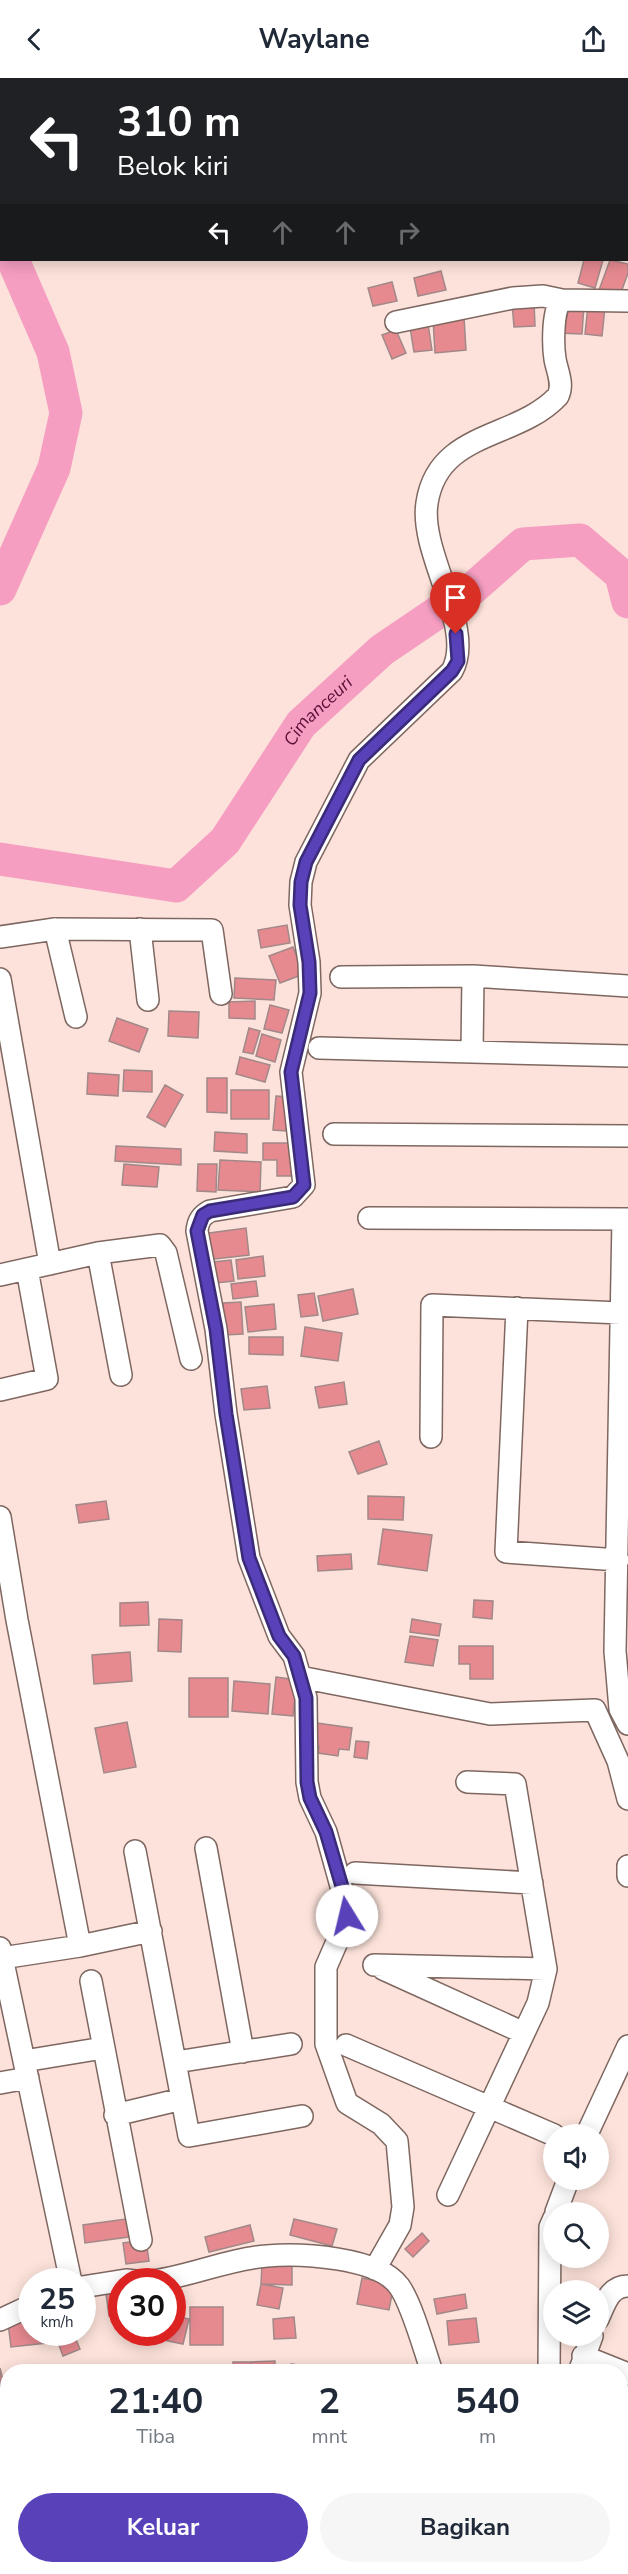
<!DOCTYPE html>
<html lang="id">
<head>
<meta charset="utf-8">
<style>
	body { margin:0; font-family:"Nunito Sans",sans-serif; background:#f6f6f7; color:#1f2937; height:100vh; display:flex; flex-direction:column; font-size:22px; white-space:nowrap }
	* { box-sizing:border-box; margin:0 }
	p { font-size:20px; color:#747a83 }
	.icon { flex:none; width:33px; height:33px; fill:none; stroke:currentColor; stroke-width:2; stroke-linecap:round; stroke-linejoin:round }
	.map { position:relative; flex:1; overflow:hidden }
	.sheet { position:absolute; left:0px; top:2286px; width:628px; height:210px; display:flex; flex-direction:column; background:#fff; border-radius:24px 24px 0 0; box-shadow:0 3px 15px #0003 }
	.sheet>* { flex:none }
	.hud { position:absolute; left:0px; top:0px; width:628px; height:183px; box-shadow:0 3px 15px #0003; background:#202124; color:#fff; overflow:hidden }
	.fabs { position:absolute; left:543px; top:2046px; display:grid; gap:12px }
	.fabs a { display:grid; place-items:center; width:66px; height:66px; border-radius:50%; background:#fff; box-shadow:0 3px 15px #0003; font-size:30px }
	.speed { position:absolute; left:18px; top:2190px; display:flex; gap:12px; font-size:30px; font-weight:700; text-align:center }
	.speed>* { display:grid; place-content:center; width:78px; height:78px; border-radius:50%; background:#fff; box-shadow:0 3px 15px #0003; line-height:1 }
	.speed small { font-size:15px; font-weight:400 }
	.speed .limit { border:9px solid #d22; background:#fff; color:#111 }
	.pin { position:absolute; display:grid; place-items:center; width:51px; height:51px; color:#fff; margin:-62px -26px; border-radius:50% 50% 50% 0; rotate:-45deg; box-shadow:0 0 6px #0007 }
	.pin .icon { rotate:45deg }
	.me { position:absolute; width:66px; margin:-33px; rotate:351deg; stroke-linejoin:round; filter:drop-shadow(0 0 4px #0008) }
	.turn { display:flex; align-items:center; gap:21px; height:126px; padding:0 18px; font-size:27px }
	.turn .icon { width:78px; height:78px; stroke-width:2.5 }
	.turn b { display:block; font-size:42px; line-height:51px }
	.lanes { display:flex; align-items:center; height:57px; padding:0 18px; background:#0003; justify-content:center; gap:30px; direction:ltr }
	.lanes .off { opacity:.35 }
	.eta { display:flex; justify-content:space-evenly; align-items:center; height:102px; text-align:center }
	.eta b { font-size:36px; font-weight:700; line-height:42px }
	.action { display:flex; gap:12px; margin-top:auto; padding:12px 18px }
	.action a { flex:1; height:69px; border-radius:36px; background:#5941b9; color:#fff; font-size:24px; font-weight:700; line-height:69px; text-align:center }
	.action a+a { background:#f6f6f7; color:#1f2937 }
	header { display:flex; justify-content:space-between; align-items:center; height:78px; padding:0 18px; background:#fff; font-size:27px; font-weight:700 }
	.map>svg:first-child { display:block }
	.lines { fill:none; stroke-linecap:round; stroke-linejoin:round }
	.river { stroke:#f59ec2; stroke-width:33 }
	.building { fill:#e68a90; stroke:#a18889; stroke-width:1.5 }
	.minor-casing { stroke:#7e6760; stroke-width:24 }
	.minor { stroke:#fff; stroke-width:21 }
	.route-casing { stroke:#3a2a78; stroke-width:15 }
	.route { stroke:#5941b9; stroke-width:10 }
	.labels { text-anchor:middle; dominant-baseline:central; stroke-width:5; stroke-linejoin:round; paint-order:stroke }
	.water-label { font-size:18px; font-style:italic; fill:#5c1138; stroke:#fff }
</style>
</head>
<body>
<header><svg class="icon" aria-label="back" viewBox="0 0 24 24"><path d="M15 5l-7 7 7 7"/></svg>Waylane<svg class="icon" aria-label="share" viewBox="0 0 24 24"><path d="M12 15V3M7 8l5-5 5 5M5 13v7h14v-7"/></svg></header>
<div class="map">
<svg width="628" height="2496" viewBox="0 0 628 2496">
	<rect width="100%" height="100%" fill="#fce2da"/>
	<g class="lines">
		<g class="river">
			<path d="M0 511 54 390 66 335 53 274 13 182"/>
			<path id="s1" d="M0 781 176 808 225 763 301 646 382 572 472 511 523 466 580 462 621 497 628 524"/>
		</g>
	</g>
	<path class="building" d="M584 182H603L595 210 578 205Z
		M610 182 628 186V195L619 220 599 212Z
		M441 193 446 212 418 218 414 200Z
		M392 204 397 223 373 228 368 210Z
		M534 224 535 248 514 249 512 225Z
		M559 225 584 227 582 256 557 255Z
		M588 227 605 229 602 258 585 256Z
		M464 239 466 272 435 275 433 241Z
		M428 246 432 272 414 274 410 249Z
		M396 252 406 275 392 281 382 257Z
		M287 847 290 865 261 870 258 852Z
		M293 869 304 896 280 905 269 878Z
		M235 900 276 902 274 922 234 920Z
		M255 923V941L229 940V924Z
		M270 927 289 932 282 955 264 951Z
		M169 933 199 934 198 960 168 958Z
		M117 940 148 951 139 974 109 963Z
		M249 950 260 953 253 976 243 974Z
		M262 956 281 962 275 984 256 978Z
		M240 979 270 987 265 1004 236 996Z
		M124 992 152 993V1014L123 1013Z
		M88 995 119 997 118 1018 87 1016Z
		M207 1000H227V1035L207 1034Z
		M165 1007 183 1017 165 1049 147 1039Z
		M231 1012H269V1041H231Z
		M276 1018 289 1019 286 1053 273 1052Z
		M215 1054 247 1056V1075L214 1073Z
		M263 1065H295V1098H277V1082H263Z
		M116 1068 181 1071V1087L115 1083Z
		M220 1082 261 1084 260 1114 218 1112Z
		M124 1086 159 1089 157 1109 122 1107Z
		M198 1086H217L216 1114 197 1113Z
		M246 1150 249 1177 206 1182 202 1156Z
		M263 1178 265 1198 238 1201 236 1182Z
		M231 1182 234 1203 216 1205 213 1184Z
		M256 1203 258 1218 233 1221 231 1206Z
		M353 1211 358 1236 323 1243 318 1218Z
		M314 1215 318 1237 301 1239 298 1217Z
		M241 1224 243 1256 225 1257 223 1225Z
		M274 1226 276 1251 248 1254 245 1229Z
		M305 1249 342 1255 338 1283 301 1278Z
		M249 1259H283V1277L249 1276Z
		M344 1304 347 1326 319 1330 315 1309Z
		M267 1308 270 1330 244 1332 241 1311Z
		M379 1363 387 1386 358 1396 349 1374Z
		M368 1418 404 1419 403 1442 368 1441Z
		M106 1423 109 1441 79 1445 76 1427Z
		M383 1451 432 1457 427 1493 378 1486Z
		M351 1476 352 1491 318 1493 317 1478Z
		M474 1522 493 1523 492 1541 473 1539Z
		M148 1524 149 1547 120 1548V1525Z
		M159 1541 182 1542 181 1574 158 1573Z
		M412 1541 441 1546 439 1558 410 1554Z
		M410 1558 438 1562 433 1588 405 1584Z
		M459 1568H493V1601H470V1586H459Z
		M130 1574 132 1603 94 1606 92 1577Z
		M276 1599 297 1602 293 1638 272 1636Z
		M189 1600H228V1639H189Z
		M234 1603 270 1606 268 1636 232 1633Z
		M127 1644 136 1689 104 1695 95 1650Z
		M317 1645 352 1650 349 1672 339 1671 338 1678 318 1675 319 1668 313 1667Z
		M356 1663 369 1664 367 1681 354 1679Z
		M133 2140 136 2158 85 2165 83 2147Z
		M294 2141 337 2151 332 2168 290 2157Z
		M250 2147 254 2163 209 2174 205 2159Z
		M422 2155 429 2163 413 2179 405 2171Z
		M146 2162 149 2183 126 2186 123 2165Z
		M262 2185 292 2186V2207L261 2206Z
		M362 2200 394 2206 389 2232 357 2226Z
		M261 2206 283 2210 279 2231 257 2227Z
		M122 2214V2236L109 2238 106 2216Z
		M465 2216 467 2230 437 2236 434 2221Z
		M190 2229H223V2267H190Z
		M172 2237 189 2241 183 2266 154 2260 155 2254H172Z
		M294 2239 296 2260 274 2261 273 2241Z
		M476 2240 479 2264 449 2267 447 2243Z
		M32 2242V2254H46L47 2265 11 2269 8 2245Z
		M54 2254H73L80 2271 63 2278Z
		M275 2283V2294H251V2284Z
		M233 2284H251V2294H233Z
		M291 2286 322 2290V2294H290Z
		M0 2290 8 2322V2328L0 2329Z
		M621 2412 628 2414V2436L621 2434Z"/>
	<g class="lines">
		<defs>
			<path id="minor" d="M396 244 513 220 543 218 562 222 628 223
				M55 851 76 939
				M140 851 148 922
				M0 859 55 851 212 852 221 916
				M341 899 473 898 628 908
				M0 901 50 1186
				M319 970 628 978
				M472 974 473 898
				M334 1056 628 1058
				M369 1140 628 1141
				M623 1141 615 1573 620 1631 628 1646
				M98 1175 121 1297
				M0 1197 98 1175 160 1167 166 1175 191 1281
				M517 1230 506 1474 618 1482
				M0 1312 47 1301 27 1191
				M431 1359 432 1227 621 1235
				M0 1439 17 1542 80 1868
				M300 1599 490 1636 595 1632 618 1683 628 1721
				M206 1770 243 1974
				M135 1773 189 2058 302 2038
				M628 1788V1798
				M355 1795 532 1805
				M0 1870 71 2204
				M2 1880 80 1868 151 1853
				M374 1887 546 1891
				M383 1891 524 1955
				M91 1903 141 2162
				M346 1967 554 2057
				M24 1983 103 1970
				M176 1984 291 1966
				M0 2005 28 2000
				M115 2037 182 2021
				M587 2056 628 1968
				M448 2117 538 1925 546 1891 515 1706 467 1704
				M556 2134 568 2102
				M375 2191 400 2147 403 2129 397 2063 381 2046 347 2025 326 1966V1889L343 1850 346 1826 326 1754 310 1720 307 1704 306 1620 294 1578 279 1558 249 1480 226 1336 216 1251 197 1153C198 1143 201 1138 210 1133L293 1119 304 1107 291 994 310 915 309 884 300 827 301 804 306 784 359 682 452 593C476 550 419 476 427 425 438 352 517 362 558 318 564 306 557 293 555 281 553 268 552 231 562 222
				M146 2204C187 2200 226 2181 267 2178 300 2175 378 2179 399 2208 412 2226 424 2271 432 2294
				M82 2209 126 2202 144 2204
				M598 2241C605 2226 609 2208 628 2208
				M0 2242 32 2227
				M583 2278 628 2296
				M549 2294 550 2149 554 2140
				M579 2294 592 2258
				M621 2378 628 2381
				M621 2460 628 2463
				M460 2488 461 2496"/>
		</defs>
		<use href="#minor" class="minor-casing"/>
		<use href="#minor" class="minor"/>
	</g>
	<g class="lines">
		<defs>
			<path id="route" d="M347 1838 343 1812 326 1754 310 1720 307 1704 306 1620 294 1578 279 1558 249 1480 226 1336 216 1251 197 1153 203 1137 210 1133 293 1119 304 1107 291 994 310 915 309 884 300 827 301 804 306 784 359 682 452 593 458 583 456 556"/>
		</defs>
		<use href="#route" class="route-casing"/>
		<use href="#route" class="route"/>
	</g>
	<g class="labels">
		<g class="water-label">
			<text stroke="none"><textPath href="#s1" startOffset="405">Cimanceuri</textPath></text>
		</g>
	</g>
</svg>
<div class="fabs">
<a><svg class="icon" aria-label="sound" viewBox="0 0 24 24"><path d="M4 9h4l5-4v14l-5-4H4zM17 9q2 3 0 6"/></svg></a>
<a><svg class="icon" aria-label="search" viewBox="0 0 24 24"><circle cx="10" cy="10" r="6"/><path d="M15 15l6 6"/></svg></a>
<a><svg class="icon" aria-label="layers" viewBox="0 0 24 24"><path d="M12 4l9 5-9 5-9-5zM3 14l9 5 9-5"/></svg></a>
</div>
<div class="speed"><div>25<small>km/h</small></div><div class="limit">30</div></div>
<div class="pin" style="left:456px;top:556px;background:#d93025"><svg class="icon" aria-label="arrive" viewBox="0 0 24 24"><path d="M6 21V4h12l-3 4 3 4H6"/></svg></div>
<svg class="me" style="left:347px;top:1838px" viewBox="-20 -20 40 40"><circle r="19" fill="#fff"/><path d="M0-13L10 11 0 6-10 11z" fill="#5941b9"/></svg>
<div class="hud">
<div class="turn"><svg class="icon" aria-label="left" viewBox="0 0 24 24"><path d="M17 20v-9H6M10 6l-5 5 5 5"/></svg><div><b>310 m</b>Belok kiri</div></div>
<div class="lanes"><svg class="icon" aria-label="left" viewBox="0 0 24 24"><path d="M17 20v-9H6M10 6l-5 5 5 5"/></svg><svg class="icon off" aria-label="ahead" viewBox="0 0 24 24"><path d="M12 20V5M6 11l6-6 6 6"/></svg><svg class="icon off" aria-label="ahead" viewBox="0 0 24 24"><path d="M12 20V5M6 11l6-6 6 6"/></svg><svg class="icon off" aria-label="right" viewBox="0 0 24 24"><path d="M7 20v-9h11M14 6l5 5-5 5"/></svg></div>
</div>
<section class="sheet">
<div class="eta">
<div><b>21:40</b><p>Tiba</p></div>
<div><b>2</b><p>mnt</p></div>
<div><b>540</b><p>m</p></div>
</div>
<div class="action"><a>Keluar</a><a>Bagikan</a></div>
</section>
</div>
</body>
</html>
